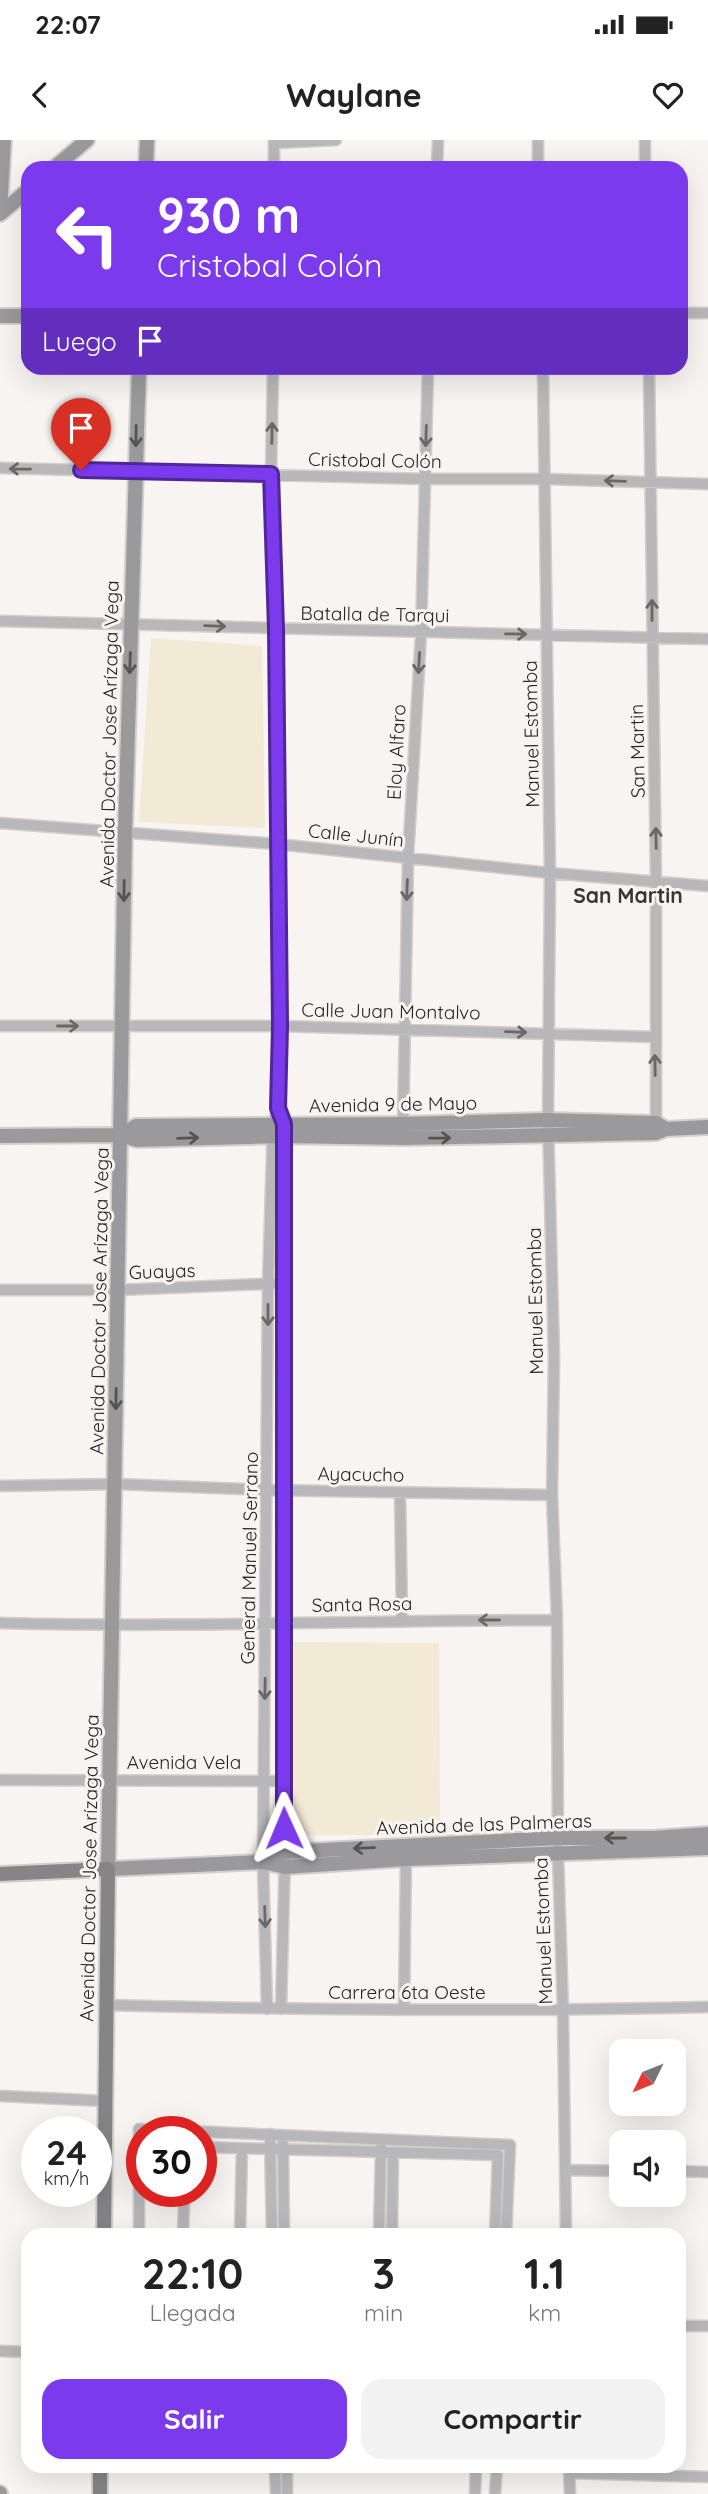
<!DOCTYPE html>
<html lang="es">
<head>
<meta charset="utf-8">
<style>
	body { margin:0; font-family:Quicksand,sans-serif; background:#f2f2f2; color:#222; height:100vh; display:flex; flex-direction:column; font-size:26px; white-space:nowrap }
	* { box-sizing:border-box; margin:0 }
	p { font-size:23px; color:#767676 }
	.icon { flex:none; width:38px; height:38px; fill:none; stroke:currentColor; stroke-width:2; stroke-linecap:round; stroke-linejoin:round }
	.map { position:relative; flex:1; overflow:hidden }
	.sheet { position:absolute; left:21px; top:2088px; width:665px; height:245px; display:flex; flex-direction:column; background:#fff; border-radius:21px; box-shadow:0 7px 28px #0002 }
	.sheet>* { flex:none }
	.top-card { position:absolute; left:21px; top:21px; width:667px; height:214px; border-radius:21px; box-shadow:0 7px 28px #0002; background:#7c3aed; color:#fff; overflow:hidden }
	.needle { width:46px; rotate:227deg }
	.buttons { position:absolute; left:609px; top:1899px; display:grid; gap:14px }
	.buttons a { display:grid; place-items:center; width:77px; height:77px; border-radius:14px; background:#fff; box-shadow:0 7px 28px #0002; font-size:35px }
	.speed { position:absolute; left:21px; top:1976px; display:flex; gap:14px; font-size:35px; font-weight:700; text-align:center }
	.speed>* { display:grid; place-content:center; width:91px; height:91px; border-radius:50%; background:#fff; box-shadow:0 7px 28px #0002; line-height:1 }
	.speed small { font-size:18px; font-weight:400 }
	.speed .limit { border:10px solid #d22; background:#fff; color:#111 }
	.pin { position:absolute; display:grid; place-items:center; width:60px; height:60px; color:#fff; margin:-72px -30px; border-radius:50% 50% 50% 0; rotate:-45deg; box-shadow:0 0 7px #0007 }
	.pin .icon { rotate:45deg }
	.me { position:absolute; width:77px; margin:-38px; rotate:359deg; stroke-linejoin:round; filter:drop-shadow(0 0 5px #0008) }
	.turn { display:flex; align-items:center; gap:24px; height:147px; padding:0 21px; font-size:32px }
	.turn .icon { width:91px; height:91px; stroke-width:2.5 }
	.turn b { display:block; font-size:49px; line-height:60px }
	.then { display:flex; align-items:center; height:66px; padding:0 21px; background:#0003; gap:14px; font-size:26px }
	.eta { display:flex; justify-content:space-evenly; align-items:center; height:119px; text-align:center }
	.eta b { font-size:42px; font-weight:800; line-height:49px }
	.primary-button { display:flex; gap:14px; margin-top:auto; padding:14px 21px }
	.primary-button a { flex:1; height:80px; border-radius:21px; background:#7c3aed; color:#fff; font-size:28px; font-weight:800; line-height:80px; text-align:center }
	.primary-button a+a { background:#f2f2f2; color:#222 }
	.status { display:flex; justify-content:space-between; align-items:center; height:49px; padding:0 35px; background:#fff; direction:ltr }
	.status svg { height:19px; fill:currentColor }
	header { display:flex; justify-content:space-between; align-items:center; height:91px; padding:0 21px; background:#fff; font-size:32px; font-weight:800 }
	.map>svg:first-child { display:block }
	.education { fill:#f2ead5 }
	.lines { fill:none; stroke-linecap:round; stroke-linejoin:round }
	.street-casing { stroke:#d2cfcc; stroke-width:13 }
	.secondary-casing { stroke:#d2cfcc; stroke-width:18 }
	.primary-casing { stroke:#d2cfcc; stroke-width:18 }
	.street { stroke:#b8b8ba; stroke-width:10 }
	.secondary { stroke:#9a9a9d; stroke-width:14 }
	.primary { stroke:#858588; stroke-width:14 }
	.oneway { stroke:#686868 }
	.oneway2 { stroke:#555455 }
	.route-casing { stroke:#51269a; stroke-width:18 }
	.route { stroke:#7c3aed; stroke-width:12 }
	.labels { text-anchor:middle; dominant-baseline:central; stroke-width:6; stroke-linejoin:round; paint-order:stroke }
	.street-label { font-size:19px; fill:#272625; stroke:#f7f4f1 }
	.neighbourhood-label { font-size:21px; font-weight:bold; fill:#383633; stroke:#f7f4f1 }
</style>
</head>
<body>
<div class="status"><b>22:07</b><svg viewBox="0 0 49 12"><path d="M0 12V9h3v3zM5 12V6h3v6zM10 12V3h3v9zM15 12V0h3v12zM26 1h20v11H26zM47 4h2v5h-2z"/></svg></div>
<header><svg class="icon" aria-label="back" viewBox="0 0 24 24"><path d="M15 5l-7 7 7 7"/></svg>Waylane<svg class="icon" aria-label="heart" viewBox="0 0 24 24"><path d="M12 20l-8-8c-3-5 5-10 8-4 3-6 11-1 8 4z"/></svg></header>
<div class="map">
<svg width="708" height="2354" viewBox="0 0 708 2354">
	<rect width="100%" height="100%" fill="#f7f4f1"/>
	<path class="education" d="M151 498 262 506 265 688 139 682Z
		M294 1502 439 1503 440 1695H294Z"/>
	<g class="lines">
		<defs>
			<path id="street" d="M274 0V28
				M538 0V28
				M645 0V28
				M274 3 336 0
				M437 28 438 0
				M681 173H708
				M543 228 550 733 548 980 554 1217 552 1355 557 1480 558 1714 563 1871 566 2095
				M649 228 656 741V989
				M0 328 425 339H546L708 344
				M0 481 708 499
				M0 683 277 704 550 733 708 746
				M0 886H280L655 897
				M403 989 408 718 421 493 428 228
				M0 1150H117L284 1143
				M0 1346 115 1344 268 1350 552 1355
				M400 1353 402 1480
				M0 1483C186 1488 371 1480 557 1480
				M0 1640 283 1641
				M106 1865C307 1870 507 1872 708 1867
				M267 1869 263 1722 268 1144 273 984 278 968 280 886 276 489 271 334 273 228
				M281 1869 285 1712 284 991
				M404 1870 406 1714
				M0 1956 106 1961
				M270 1994 272 2095
				M283 2004 284 2095
				M201 2007 498 2015 495 2095
				M565 2030 621 2031
				M674 2031 708 2032
				M139 2095V1989L510 2005 506 2095
				M183 2095 184 2064
				M240 2095 242 2008
				M379 2095 381 2006
				M392 2095 393 2012
				M679 2186H708
				M0 2211 28 2212
				M275 2326 276 2354
				M287 2326V2354
				M569 2326 570 2354
				M570 2333 708 2337
				M475 2354 476 2326
				M495 2354 497 2326"/>
			<path id="secondary" d="M54 28 87 0
				M146 28 147 0
				M0 71 4 0
				M0 74 28 50
				M0 176H28
				M139 228 125 691 108 1729 263 1722 285 1727 406 1719 708 1708
				M121 995 136 986 403 984 548 980 656 983 666 989
				M0 996 121 995 137 1000 284 996 403 998 656 993 666 989 708 987
				M263 1722 285 1712 559 1698H653L708 1694
				M0 2353V2354"/>
			<path id="primary" d="M0 1734 108 1729 104 2095
				M100 2354V2326"/>
		</defs>
		<use href="#street" class="street-casing"/>
		<use href="#secondary" class="secondary-casing"/>
		<use href="#primary" class="primary-casing"/>
		<use href="#street" class="street"/>
		<use href="#secondary" class="secondary"/>
		<use href="#primary" class="primary"/>
	</g>
	<defs><path id="oneway-shaft" d="M-6 0H5M1.5-3L5.5 0L1.5 3" fill="none" stroke-width="1.6" stroke-linecap="round" stroke-linejoin="round" transform="scale(1.75)"/></defs>
	<g class="oneway">
		<use href="#oneway-shaft" transform="translate(272 293) rotate(-89)"/>
		<use href="#oneway-shaft" transform="translate(426 296) rotate(92)"/>
		<use href="#oneway-shaft" transform="translate(20 329) rotate(-179)"/>
		<use href="#oneway-shaft" transform="translate(615 341) rotate(-178)"/>
		<use href="#oneway-shaft" transform="translate(652 470) rotate(-90)"/>
		<use href="#oneway-shaft" transform="translate(215 486) rotate(2)"/>
		<use href="#oneway-shaft" transform="translate(516 494) rotate(1)"/>
		<use href="#oneway-shaft" transform="translate(419 523) rotate(93)"/>
		<use href="#oneway-shaft" transform="translate(656 698) rotate(-91)"/>
		<use href="#oneway-shaft" transform="translate(407 750) rotate(92)"/>
		<use href="#oneway-shaft" transform="translate(68 886)"/>
		<use href="#oneway-shaft" transform="translate(516 892) rotate(2)"/>
		<use href="#oneway-shaft" transform="translate(655 925) rotate(-91)"/>
		<use href="#oneway-shaft" transform="translate(268 1175) rotate(90)"/>
		<use href="#oneway-shaft" transform="translate(489 1480) rotate(180)"/>
		<use href="#oneway-shaft" transform="translate(265 1549) rotate(91)"/>
		<use href="#oneway-shaft" transform="translate(265 1777) rotate(88)"/>
	</g>
	<g class="oneway2">
		<use href="#oneway-shaft" transform="translate(136 296) rotate(91)"/>
		<use href="#oneway-shaft" transform="translate(130 523) rotate(92)"/>
		<use href="#oneway-shaft" transform="translate(124 751) rotate(91)"/>
		<use href="#oneway-shaft" transform="translate(188 998) rotate(-2)"/>
		<use href="#oneway-shaft" transform="translate(440 998) rotate(-1)"/>
		<use href="#oneway-shaft" transform="translate(116 1259) rotate(91)"/>
		<use href="#oneway-shaft" transform="translate(615 1698) rotate(180)"/>
		<use href="#oneway-shaft" transform="translate(364 1708) rotate(178)"/>
	</g>
	<g class="lines">
		<defs>
			<path id="route" d="M81 330 271 334 276 489 280 886 278 968 284 984V1688"/>
		</defs>
		<use href="#route" class="route-casing"/>
		<use href="#route" class="route"/>
	</g>
	<g class="labels">
		<g class="street-label">
			<text transform="translate(375 320) rotate(1)">Cristobal Colón</text>
			<text transform="translate(375 474) rotate(1)">Batalla de Tarqui</text>
			<text transform="translate(109 594) rotate(-89)">Avenida Doctor Jose Arízaga Vega</text>
			<text transform="translate(531 594) rotate(-91)">Manuel Estomba</text>
			<text transform="translate(637 611) rotate(-91)">San Martin</text>
			<text transform="translate(396 612) rotate(-87)">Eloy Alfaro</text>
			<text transform="translate(356 695) rotate(6)">Calle Junín</text>
			<text transform="translate(391 871) rotate(1)">Calle Juan Montalvo</text>
			<text transform="translate(393 964) rotate(-1)">Avenida 9 de Mayo</text>
			<text transform="translate(162 1131) rotate(-2)">Guayas</text>
			<text transform="translate(99 1161) rotate(-89)">Avenida Doctor Jose Arízaga Vega</text>
			<text transform="translate(535 1161) rotate(-91)">Manuel Estomba</text>
			<text transform="translate(361 1334) rotate(1)">Ayacucho</text>
			<text transform="translate(249 1418) rotate(-89)">General Manuel Serrano</text>
			<text transform="translate(362 1464) rotate(-1)">Santa Rosa</text>
			<text x="184" y="1622">Avenida Vela</text>
			<text transform="translate(484 1684) rotate(-2)">Avenida de las Palmeras</text>
			<text transform="translate(89 1728) rotate(-89)">Avenida Doctor Jose Arízaga Vega</text>
			<text transform="translate(543 1791) rotate(-92)">Manuel Estomba</text>
			<text x="407" y="1852">Carrera 6ta Oeste</text>
		</g>
		<g class="neighbourhood-label">
			<text x="628" y="755">San Martin</text>
		</g>
	</g>
</svg>
<div class="buttons">
<a><svg class="needle" viewBox="-14 -14 28 28"><path d="M0-13l5 13h-10z" fill="#e53935"/><path d="M0 13l5-13h-10z" fill="#767676"/></svg></a>
<a><svg class="icon" aria-label="sound" viewBox="0 0 24 24"><path d="M4 9h4l5-4v14l-5-4H4zM17 9q2 3 0 6"/></svg></a>
</div>
<div class="speed"><div>24<small>km/h</small></div><div class="limit">30</div></div>
<div class="pin" style="left:81px;top:330px;background:#d93025"><svg class="icon" aria-label="arrive" viewBox="0 0 24 24"><path d="M6 21V4h12l-3 4 3 4H6"/></svg></div>
<svg class="me" style="left:284px;top:1688px" viewBox="-20 -20 40 40"><path d="M0-17L14 15 0 8-14 15z" fill="#7c3aed" stroke="#fff" stroke-width="4"/></svg>
<div class="top-card">
<div class="turn"><svg class="icon" aria-label="left" viewBox="0 0 24 24"><path d="M17 20v-9H6M10 6l-5 5 5 5"/></svg><div><b>930 m</b>Cristobal Colón</div></div>
<div class="then">Luego<svg class="icon" aria-label="arrive" viewBox="0 0 24 24"><path d="M6 21V4h12l-3 4 3 4H6"/></svg></div>
</div>
<section class="sheet">
<div class="eta">
<div><b>22:10</b><p>Llegada</p></div>
<div><b>3</b><p>min</p></div>
<div><b>1.1</b><p>km</p></div>
</div>
<div class="primary-button"><a>Salir</a><a>Compartir</a></div>
</section>
</div>
</body>
</html>
